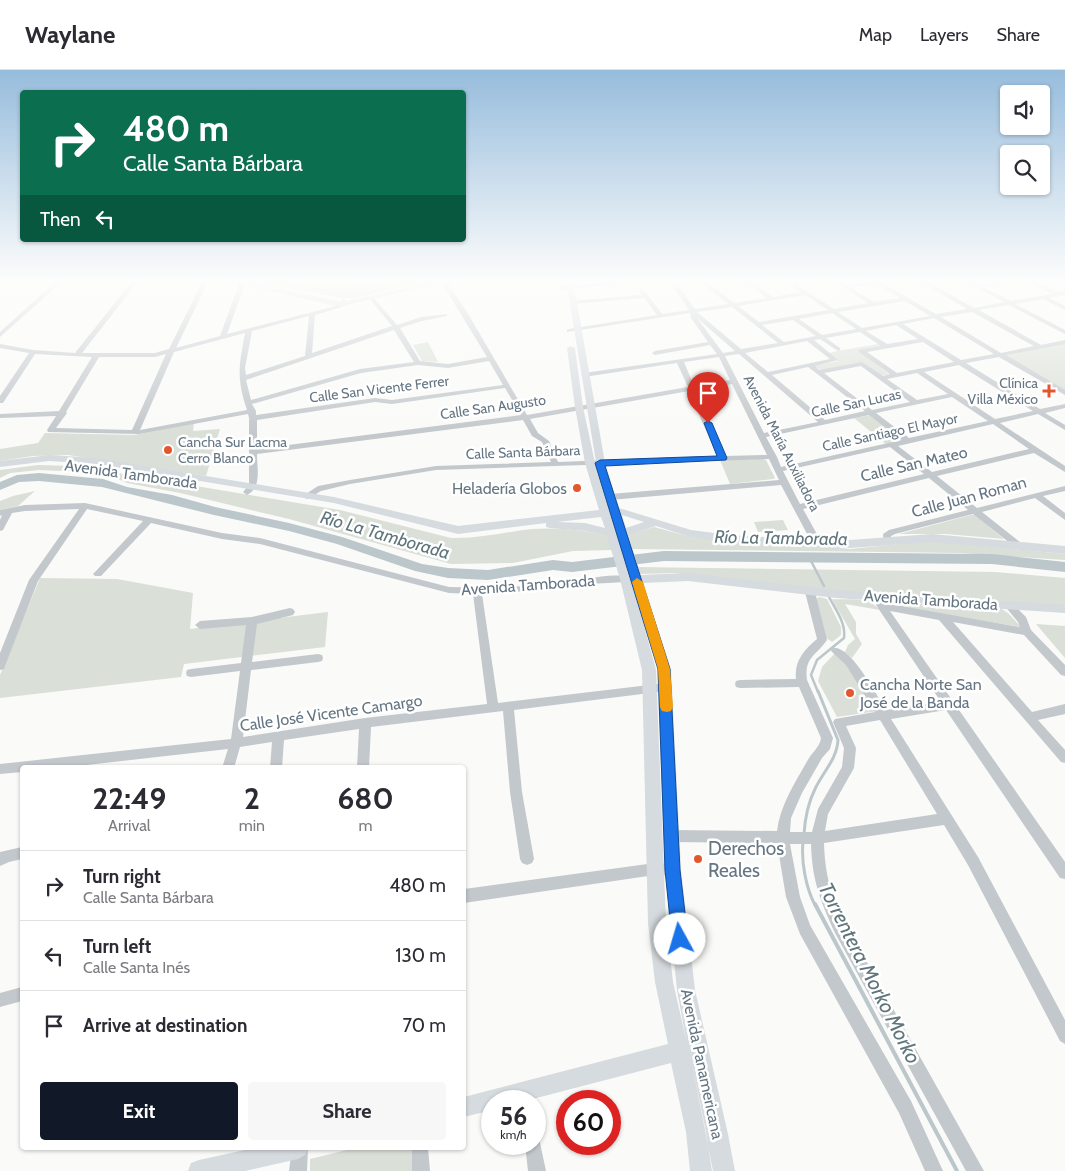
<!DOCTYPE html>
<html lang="en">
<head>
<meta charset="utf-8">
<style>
	body { margin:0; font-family:Cabin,sans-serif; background:#f7f7f7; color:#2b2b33; height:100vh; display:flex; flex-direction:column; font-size:19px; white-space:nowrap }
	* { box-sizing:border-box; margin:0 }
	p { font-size:16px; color:#7c7c81 }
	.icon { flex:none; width:28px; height:28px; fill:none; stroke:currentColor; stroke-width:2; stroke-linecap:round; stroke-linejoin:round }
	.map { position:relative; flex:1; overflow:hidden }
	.drawer { position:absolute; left:20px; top:695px; width:446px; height:385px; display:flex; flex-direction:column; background:#fff; border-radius:5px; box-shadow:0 1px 4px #0004 }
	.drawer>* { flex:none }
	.banner { position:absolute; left:20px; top:20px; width:446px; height:152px; border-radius:5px; box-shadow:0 1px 4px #0004; background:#0b6e4f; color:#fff; overflow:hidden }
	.tools { position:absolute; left:1000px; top:15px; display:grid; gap:10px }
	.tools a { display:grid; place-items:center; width:50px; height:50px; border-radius:5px; background:#fff; box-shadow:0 1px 4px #0004; font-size:25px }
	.speed { position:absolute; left:481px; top:1020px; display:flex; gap:10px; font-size:25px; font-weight:700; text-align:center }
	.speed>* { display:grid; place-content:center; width:65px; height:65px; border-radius:50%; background:#fff; box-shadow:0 1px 4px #0004; line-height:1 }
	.speed small { font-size:12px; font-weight:400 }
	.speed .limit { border:8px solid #d22; background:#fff; color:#111 }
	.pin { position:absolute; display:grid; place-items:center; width:42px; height:42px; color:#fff; margin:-51px -21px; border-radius:50% 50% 50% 0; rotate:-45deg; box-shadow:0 0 5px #0007 }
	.pin .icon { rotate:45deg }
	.me { position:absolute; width:55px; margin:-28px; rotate:354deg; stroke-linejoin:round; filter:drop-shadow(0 0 4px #0008) }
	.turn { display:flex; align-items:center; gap:18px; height:105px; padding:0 20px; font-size:22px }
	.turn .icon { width:65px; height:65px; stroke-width:2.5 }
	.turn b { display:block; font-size:35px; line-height:42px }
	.then { display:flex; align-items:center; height:48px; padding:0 20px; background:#0003; gap:10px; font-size:19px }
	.eta { display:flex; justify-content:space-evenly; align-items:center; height:85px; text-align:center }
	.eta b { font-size:30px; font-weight:800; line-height:35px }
	.cta { display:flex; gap:10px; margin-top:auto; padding:10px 20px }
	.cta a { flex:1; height:58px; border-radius:5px; background:#111827; color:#fff; font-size:20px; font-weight:800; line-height:58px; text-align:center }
	.cta a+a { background:#f7f7f7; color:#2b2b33 }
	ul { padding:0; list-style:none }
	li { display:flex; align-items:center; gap:15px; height:70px; padding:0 20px; border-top:1px solid #e1e1e2 }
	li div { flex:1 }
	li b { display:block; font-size:19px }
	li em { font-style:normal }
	header { display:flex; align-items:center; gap:30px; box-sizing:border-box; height:70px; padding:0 25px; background:#fff; border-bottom:1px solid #e1e1e2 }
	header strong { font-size:24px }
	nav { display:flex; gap:28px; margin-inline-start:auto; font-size:18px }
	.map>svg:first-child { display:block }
	.green { fill:#dadfd7 }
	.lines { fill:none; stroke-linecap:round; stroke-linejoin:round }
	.stream-far3 { stroke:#bbc7cb; stroke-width:1 }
	.stream-far2 { stroke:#bbc7cb; stroke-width:2.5 }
	.stream-far1 { stroke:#bbc7cb; stroke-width:3 }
	.stream { stroke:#bbc7cb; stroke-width:4 }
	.river { fill:#bbc7cb; fill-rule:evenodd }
	.minor { fill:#c3c8cc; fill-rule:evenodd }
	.major { fill:#d6dbdf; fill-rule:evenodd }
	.route { fill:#1a73e8; stroke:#114b97 }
	.slow { fill:#f59e0b }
	.poi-dot { fill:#e4572e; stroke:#fff; stroke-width:2 }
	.labels { text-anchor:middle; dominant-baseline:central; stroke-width:5; stroke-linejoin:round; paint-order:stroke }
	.far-poi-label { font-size:14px; fill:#657683; stroke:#fff; text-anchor:end }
	.far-street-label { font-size:14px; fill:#657683; stroke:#fff }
	.street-label { font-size:16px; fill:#657683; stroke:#fff }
	.poi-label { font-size:16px; fill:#657683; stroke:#fff; text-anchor:end }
	.water-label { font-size:18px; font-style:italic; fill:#60757c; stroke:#fff }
	.near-poi-label { font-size:19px; fill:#657683; stroke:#fff; text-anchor:start }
	.near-water-label { font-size:21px; font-style:italic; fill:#60757c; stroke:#fff }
</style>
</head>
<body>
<header>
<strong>Waylane</strong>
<nav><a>Map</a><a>Layers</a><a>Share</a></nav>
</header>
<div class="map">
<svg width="1065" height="1101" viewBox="0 0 1065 1101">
	<rect width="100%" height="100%" fill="#fafaf8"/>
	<path class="green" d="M251 210H432L355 228H342Z
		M428 272 438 292 422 291 413 275Z
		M1065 273V321L1006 286V285Z
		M879 274 881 276 859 281 889 304 881 306 863 294 821 300 813 296 838 291 829 283C845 279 862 277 879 274Z
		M871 345 902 370 886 374 854 348Z
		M194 353 193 361 220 359 206 406 68 385 33 386 0 391V379L38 373 45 363 134 365Z
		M763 389 766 390 775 408 773 409 730 414 720 390Z
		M38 395 75 396 340 440 451 468C478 469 505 462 532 459 558 457 584 460 609 466L612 480 573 481 513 493 451 494 289 449 180 423 127 413 113 407 83 402 39 400 10 403 0 408V400Z
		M35 421 18 436 0 440V431L13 426Z
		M971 445H975L1004 469 946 464H899Z
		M783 450 788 460 758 462 754 452Z
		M654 457 691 467 743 474 850 479 929 471 1065 484V490L960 483 630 479 626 465Z
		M636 497 995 502 1065 508V536L835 521 674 503 640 504Z
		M40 508 117 509 193 523 190 559 328 542 325 577 184 594 181 607 0 628V605Z
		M819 527 827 529 841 557V565L832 572 825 567 816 529Z
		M832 529C848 530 869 526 880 540L845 534 856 552V564L862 574 852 588 845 582 848 575 855 569Z
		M890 532 1000 538 1008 543 1021 557 888 535 887 533Z
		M1036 554 1065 556V588Z
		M835 583 847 595 878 641 837 647 818 611 822 597Z
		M355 1078H412L413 1101H310V1089Z"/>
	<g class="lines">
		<path class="stream-far3" d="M279 210C316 219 346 230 382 210"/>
		<path class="stream-far2" d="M810 489 824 516
			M818 622 811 605 817 590 844 568C846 553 836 540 829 527"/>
		<path class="stream-far1" d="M804 764C805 748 808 733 815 719 823 702 837 689 838 670L818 621
			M803 772C801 792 806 818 815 835"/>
		<path class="stream" d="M815 834 957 1101"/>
		<path class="river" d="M39 403 103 409 127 417 172 425 215 437 289 453 342 467 422 494 448 498 488 500 553 490 572 492 664 481 992 484 1065 492V502L992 494 664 491 572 502 553 500 488 510 448 508 415 501 337 474 289 461 214 445 102 417 39 411 19 412 0 420V412L17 405Z"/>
		<path class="minor" d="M57 210H64L0 267V262Z
			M133 210H139L82 283H155L169 279 203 210H209L176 278 220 266 239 214 242 212 245 214 227 264 332 237 340 234 342 230H346L345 236 315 245 312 283 392 256 369 228 372 226 397 255 421 247 447 244V246L422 251 400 258 420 291 448 294 487 287 440 210H446L467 242 527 345 688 317 677 293 584 307 581 305 584 303 717 284 710 275 655 285 652 283 655 281 708 272 691 248 690 243 567 262V260L569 259 657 245 644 228 572 234 569 232 570 231 642 225 639 221 642 219 648 225 662 244 689 240 668 210H674L695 239 728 234 698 210H705L734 233 767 228 743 210H750L753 212 779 210 756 215 773 227 801 222 783 210H790L793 212 819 210 797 215 834 239 868 233 832 210H839L847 215 876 210H891L882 213 936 244 967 239 917 210H925L974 238 1004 232 963 210C970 210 974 214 980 214 991 214 1003 210 1015 210L983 217 1011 231 1052 224 1024 210C1039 210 1051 224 1065 221V225L1049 228 1065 236V240L1043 229 1015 234 1065 260V264L1009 235 979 240 1041 275 1065 270V274L1006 285 1065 320V325L999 287 966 293 1040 339 1065 334V338L1045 343 1065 355V360L1038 344 1000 353 1065 396V402L1034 383 937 406 977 438 1065 416V421L1043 426 1065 443V450L1035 428 982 442 1021 473 1023 475 1021 477H1015L973 444 895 464 891 466 890 473H884L883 464 889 460 968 440 929 408 803 439 823 475 818 478 813 475 781 415 610 430 606 427 610 424 779 410 769 389 436 400 350 414 321 421 307 429 303 426 318 416 350 410 436 396 551 392 542 372 532 366 523 350 257 384C257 398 262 418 247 425L243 422 249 415V348L248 344 139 364 48 362 47 360 56 346 0 348V344L59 341 92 287 35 284 3 333H0V326L29 283 0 278V274L33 280 75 283ZM876 214 900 228 874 232 851 218ZM805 225 828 240 759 252 738 236ZM905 231 930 246 862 258 838 242ZM732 237 778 273 741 279 697 242ZM972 242 1034 276 1001 283 941 247ZM832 243 856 259 822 265 799 249ZM309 246 305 286 246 305 245 298 252 261ZM697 248 735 281 723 283ZM934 248 994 284 961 290 903 254ZM793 250 816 266 784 272 762 255ZM896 255 918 269 887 274 866 261ZM394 260 414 292 360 299 251 330 246 310ZM860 262 881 276 859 280V282L890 304 883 306 862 292 819 300 815 296 838 290 814 270 820 269 838 281 840 280V278L826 268ZM245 263C239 296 236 307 247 340L140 360 174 282ZM807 271 830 289 768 302 745 283ZM923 272 954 292 897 303 867 282ZM166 284 132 360 56 358 67 343 66 342 99 287H155ZM739 284 818 352 764 363 725 286ZM719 287 730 310 694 316 684 292ZM489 291 503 315 392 330 375 328 256 345V341L252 334 361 303 418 295 448 298ZM959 295 1033 341 995 349 924 302ZM861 296 910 332 872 340 824 303ZM808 297 816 303 865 341 825 350 772 305ZM917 303 948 324 917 330 887 309ZM732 314 767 385 725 386 696 320ZM505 318 521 345 257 379V350L375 332 392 334ZM689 321 717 386 558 392 549 371 538 363 530 349ZM952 327 988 351 909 368 876 343ZM869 345 902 370 781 397 777 387 766 367ZM993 354 1029 379 932 402 898 376ZM890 377 924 404 800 434 783 401Z
			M631 210H656L562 220 559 218 562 216Z
			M85 433 222 463 260 468 449 517C486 518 524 517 561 513 580 511 610 502 629 507L631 509 626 512 589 514 561 519 482 524 498 633 666 613 670 614 671 617 670 620 666 621 514 640 522 722 534 789 532 793 527 795 522 793 520 789 510 722 503 641 371 657 369 698H357L359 659 284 670 282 698H270L272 672 240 677 234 698H222L228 679 60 698H22V702L0 704V694L231 669 240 601 191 607 187 606 186 603 187 600 191 599 241 593 246 555 200 559 195 555 200 551 252 547 290 538 293 539 295 542 293 545 257 554 252 592 318 584 322 585 323 588 322 591 318 592 251 600 243 667 365 648 487 634 473 524 449 523 260 474 222 469 151 453 101 506H95L93 504 95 502 143 451 87 439 38 511 5 596 4 599 0 600V583L29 510 79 439 25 441 12 443 3 460 0 461V450L2 445 0 446V440L25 435Z
			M810 519 815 522 827 570C816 586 804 587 807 610L833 668 830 679 822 688 802 723 791 748 790 762H812L818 739 842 697 844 678 833 652 835 649 875 642 846 595 831 581 832 578C850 573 877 626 886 640L941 632 878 538 871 526 873 524H879L884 533 1020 557 1018 552 1004 535 1006 533H1012L1026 547 1031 560 1065 595V606L1061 605 1024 565 953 552 1032 642 1065 634V644L1038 650 1065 680V693L1061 692 939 550 890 541 1065 792V809L1060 808 946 640 891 649 978 787 1065 950V974L1060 971 968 795 944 755 824 773C825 806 831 824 845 853L984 1101H966L835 863C820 830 812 810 811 774H790L800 827 810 855 911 1031 943 1101H925L899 1043 800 864 786 827 777 773 671 772 666 770 665 766 666 762 671 760 777 761C780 735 796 711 809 688 813 682 820 676 821 668L799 617 740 618 736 617 735 614 736 611 740 610 796 609C794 591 804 580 817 569L805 522ZM880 650 937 744 825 761 828 744 854 698 856 678 846 656Z
			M22 777V789L9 792 0 796V782Z
			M655 793 673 794 678 795 680 800 678 805 673 806 655 805 464 833V819Z
			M22 917V931L0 937V923Z
			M535 1066 539 1068 546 1101H528L525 1074H535Z
			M292 1078H308L307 1101H289Z
			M412 1078H428L430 1101H412Z"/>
		<path class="major" d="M223 210H237L343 232 440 210H454L343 236 331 235Z
			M566 210H573L605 393 619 438 691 460 730 465 836 471 932 464 1065 476V484L932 472 836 479 730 473 690 467 656 456 628 465 641 505 688 503 836 520 1065 535V543L836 528 688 511 643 513 671 599 681 800 695 920 728 1064 735 1101H713L691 988 706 1062 712 1101H690L686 1062 671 993 525 1031H492V1040L464 1047V1027L668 974 655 912 648 853 642 600 620 509 607 466 585 461 550 458 546 457V453L458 464 334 433 97 394 49 391 0 397V391L49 385 97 388 334 427 458 456 599 440 585 393 575 337 567 278 571 276 575 278 583 337 595 393 597 398ZM622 445 644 452 626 458ZM601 447 605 458 585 453 557 452ZM643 552 657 599 665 800 677 920 686 969 673 912 666 853 656 600Z
			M254 1078H309L305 1085 298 1089 245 1101H188L191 1093 199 1090Z"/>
	</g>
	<linearGradient id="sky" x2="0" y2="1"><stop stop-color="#96bcdc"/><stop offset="0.58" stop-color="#fdfdfc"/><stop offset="1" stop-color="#fdfdfc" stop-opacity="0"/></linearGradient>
	<rect width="1065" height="364" fill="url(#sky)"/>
	<path class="route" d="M708 351 712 353 727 388 726 390 605 396 670 599 680 800 688 869 686 874 680 877 674 874 672 869 665 800 658 599 595 393 600 390 717 386 704 353Z"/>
	<path class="slow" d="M637 508 643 512 670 599 673 637 671 641 667 642 662 641 660 637 658 599 632 512Z"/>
	<g class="poi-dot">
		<path d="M1046.5 313.5h5v5h5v5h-5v5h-5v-5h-5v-5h5z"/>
		<circle cx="168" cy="380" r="5"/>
		<circle cx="577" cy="418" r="5"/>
		<circle cx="850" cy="623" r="5"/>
		<circle cx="698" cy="789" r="5"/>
	</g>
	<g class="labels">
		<g class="far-poi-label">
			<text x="1038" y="313">Clínica<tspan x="1038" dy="16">Villa México</tspan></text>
			<text x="178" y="372" text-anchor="start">Cancha Sur Lacma<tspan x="178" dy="16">Cerro Blanco</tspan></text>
		</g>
		<g class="far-street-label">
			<text transform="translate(379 319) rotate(-7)">Calle San Vicente Ferrer</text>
			<text transform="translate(856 333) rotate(-12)">Calle San Lucas</text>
			<text transform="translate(493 337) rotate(-8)">Calle San Augusto</text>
			<text transform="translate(890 362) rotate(-12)">Calle Santiago El Mayor</text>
			<text transform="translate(782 373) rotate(63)">Avenida María Auxiliadora</text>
			<text transform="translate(523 382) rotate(-2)">Calle Santa Bárbara</text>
		</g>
		<g class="street-label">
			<text transform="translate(914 394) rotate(-13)">Calle San Mateo</text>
			<text transform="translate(131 404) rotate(8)">Avenida Tamborada</text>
			<text transform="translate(969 427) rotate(-15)">Calle Juan Roman</text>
			<text transform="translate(528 515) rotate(-4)">Avenida Tamborada</text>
			<text transform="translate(931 530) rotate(4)">Avenida Tamborada</text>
			<text transform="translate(331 643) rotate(-8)">Calle José Vicente Camargo</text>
			<text transform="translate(702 994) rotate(78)">Avenida Panamericana</text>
		</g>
		<g class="poi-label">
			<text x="567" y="418">Heladería Globos</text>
			<text x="860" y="614" text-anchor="start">Cancha Norte San<tspan x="860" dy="18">José de la Banda</tspan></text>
		</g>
		<g class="water-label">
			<text transform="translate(385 465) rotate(16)">Río La Tamborada</text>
			<text transform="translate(781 468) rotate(1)">Río La Tamborada</text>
		</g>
		<g class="near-poi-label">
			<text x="708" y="778">Derechos<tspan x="708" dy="22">Reales</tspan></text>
		</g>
		<g class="near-water-label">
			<text transform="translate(870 903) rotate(63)">Torrentera Morko Morko</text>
		</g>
	</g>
</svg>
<div class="tools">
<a><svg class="icon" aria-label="sound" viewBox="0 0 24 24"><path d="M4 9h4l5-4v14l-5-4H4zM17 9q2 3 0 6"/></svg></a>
<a><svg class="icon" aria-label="search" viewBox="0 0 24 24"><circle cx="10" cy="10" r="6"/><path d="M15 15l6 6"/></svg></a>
</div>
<div class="speed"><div>56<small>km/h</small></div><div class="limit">60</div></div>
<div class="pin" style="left:708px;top:353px;background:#d93025"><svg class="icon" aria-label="arrive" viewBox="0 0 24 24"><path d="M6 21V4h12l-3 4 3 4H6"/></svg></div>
<svg class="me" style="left:680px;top:869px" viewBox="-20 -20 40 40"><circle r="19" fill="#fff"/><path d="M0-13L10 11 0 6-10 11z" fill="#1a73e8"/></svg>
<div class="banner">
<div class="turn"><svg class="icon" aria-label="right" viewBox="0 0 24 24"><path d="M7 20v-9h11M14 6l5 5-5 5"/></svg><div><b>480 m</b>Calle Santa Bárbara</div></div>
<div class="then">Then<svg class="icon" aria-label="left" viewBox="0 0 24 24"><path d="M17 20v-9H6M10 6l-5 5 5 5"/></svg></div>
</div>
<section class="drawer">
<div class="eta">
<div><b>22:49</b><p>Arrival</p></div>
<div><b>2</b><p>min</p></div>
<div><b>680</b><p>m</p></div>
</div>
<ul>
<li><svg class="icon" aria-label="right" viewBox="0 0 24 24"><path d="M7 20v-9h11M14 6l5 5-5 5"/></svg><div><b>Turn right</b><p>Calle Santa Bárbara</p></div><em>480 m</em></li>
<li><svg class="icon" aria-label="left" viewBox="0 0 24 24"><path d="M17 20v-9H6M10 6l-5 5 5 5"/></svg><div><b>Turn left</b><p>Calle Santa Inés</p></div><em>130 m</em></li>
<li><svg class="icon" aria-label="arrive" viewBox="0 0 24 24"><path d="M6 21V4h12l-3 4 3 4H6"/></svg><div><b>Arrive at destination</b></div><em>70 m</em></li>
</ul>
<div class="cta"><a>Exit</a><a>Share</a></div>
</section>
</div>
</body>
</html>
